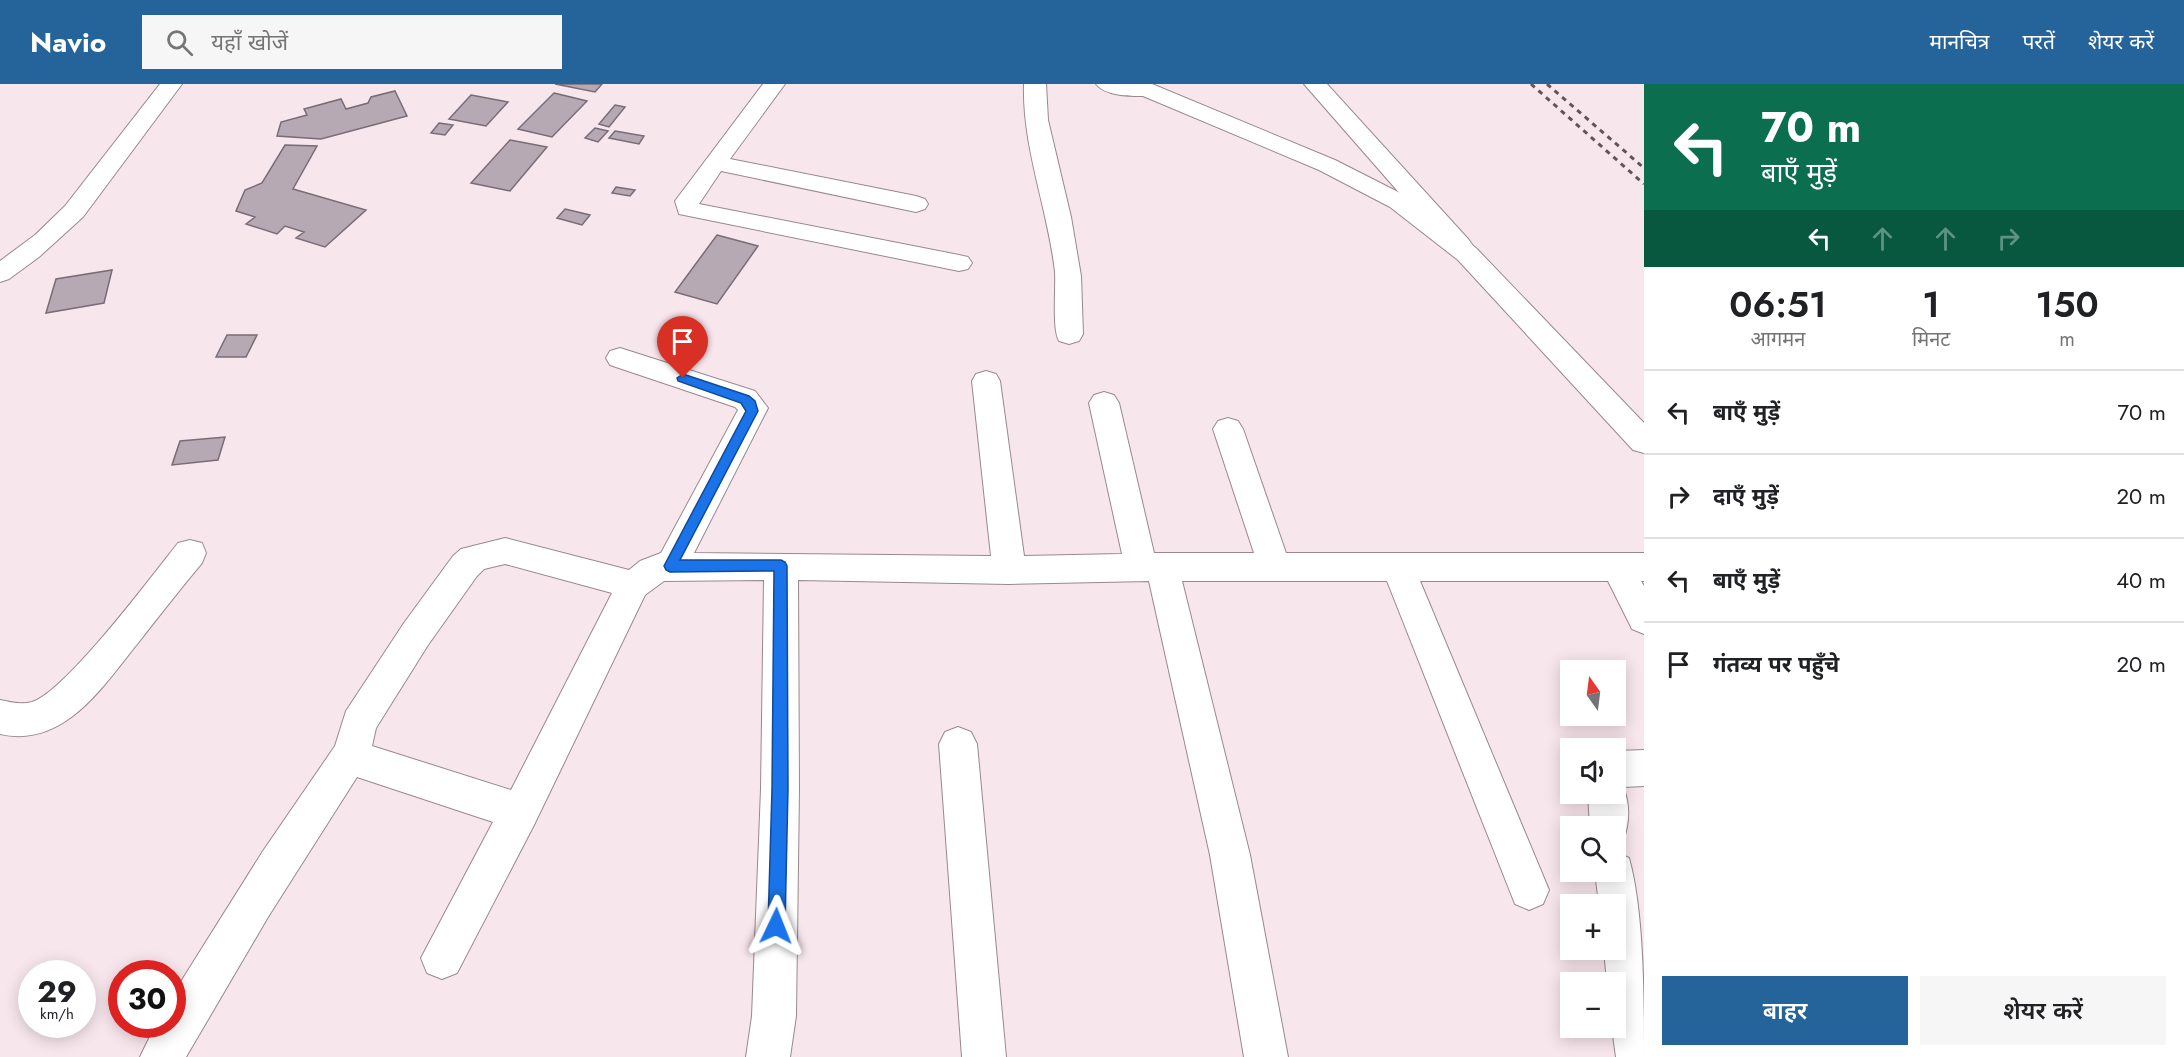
<!DOCTYPE html>
<html lang="hi">
<head>
<meta charset="utf-8">
<style>
	body { margin:0; font-family:Jost,"Noto Sans Devanagari",sans-serif; background:#f6f6f6; color:#202124; height:100vh; display:flex; flex-direction:column; font-size:22px; white-space:nowrap }
	* { box-sizing:border-box; margin:0 }
	p { font-size:20px; color:#757577 }
	.icon { flex:none; width:33px; height:33px; fill:none; stroke:currentColor; stroke-width:2; stroke-linecap:round; stroke-linejoin:round }
	.map { position:relative; flex:1; overflow:hidden }
	.drawer { display:flex; flex-direction:column; background:#fff; width:540px }
	.drawer>* { flex:none }
	.top-card { background:#0b6e4f; color:#fff; overflow:hidden }
	.needle { width:39px; rotate:346deg }
	.buttons { position:absolute; left:1560px; top:576px; display:grid; gap:12px }
	.buttons a { display:grid; place-items:center; width:66px; height:66px; border-radius:0px; background:#fff; box-shadow:0 3px 15px #0003; font-size:30px }
	.speed { position:absolute; left:18px; top:876px; display:flex; gap:12px; font-size:30px; font-weight:700; text-align:center }
	.speed>* { display:grid; place-content:center; width:78px; height:78px; border-radius:50%; background:#fff; box-shadow:0 3px 15px #0003; line-height:1 }
	.speed small { font-size:15px; font-weight:400 }
	.speed .limit { border:9px solid #d22; background:#fff; color:#111 }
	.pin { position:absolute; display:grid; place-items:center; width:51px; height:51px; color:#fff; margin:-62px -26px; border-radius:50% 50% 50% 0; rotate:-45deg; box-shadow:0 0 6px #0007 }
	.pin .icon { rotate:45deg }
	.me { position:absolute; width:66px; margin:-33px; rotate:2deg; stroke-linejoin:round; filter:drop-shadow(0 0 4px #0008) }
	.turn { display:flex; align-items:center; gap:21px; height:126px; padding:0 18px; font-size:27px }
	.turn .icon { width:78px; height:78px; stroke-width:2.5 }
	.turn b { display:block; font-size:42px; line-height:51px }
	.lanes { display:flex; align-items:center; height:57px; padding:0 18px; background:#0003; justify-content:center; gap:30px; direction:ltr }
	.lanes .off { opacity:.35 }
	.eta { display:flex; justify-content:space-evenly; align-items:center; height:102px; text-align:center }
	.eta b { font-size:36px; font-weight:600; line-height:42px }
	.cta { display:flex; gap:12px; margin-top:auto; padding:12px 18px }
	.cta a { flex:1; height:69px; border-radius:0px; background:#25649b; color:#fff; font-size:24px; font-weight:600; line-height:69px; text-align:center }
	.cta a+a { background:#f6f6f6; color:#202124 }
	ul { padding:0; list-style:none }
	li { display:flex; align-items:center; gap:18px; height:84px; padding:0 18px; border-top:2px solid #e0e0e0 }
	li div { flex:1 }
	li b { display:block; font-size:22px }
	li em { font-style:normal }
	header { display:flex; align-items:center; gap:36px; box-sizing:border-box; height:84px; padding:0 30px; background:#25649b; color:#fff }
	header strong { font-size:28px }
	nav { display:flex; gap:33px; margin-inline-start:auto; font-size:21px }
	.search { width:420px; height:54px; background:#f6f6f6; display:flex; align-items:center; gap:15px; box-sizing:border-box; padding:0 21px; border-radius:0px; color:#757577; font-size:22px }
	main { display:flex; flex:1; min-height:0 }
	.map>svg:first-child { display:block }
	.building { fill:#b6a9b3; stroke:#786c76; stroke-width:1.5 }
	.lines { fill:none; stroke-linecap:round; stroke-linejoin:round }
	.minor-casing { stroke:#99888e; stroke-width:2 }
	.tertiary-casing { stroke:#99888e; stroke-width:2 }
	.secondary-casing { stroke:#99888e; stroke-width:2 }
	.minor { fill:#fff; fill-rule:evenodd }
	.tertiary { fill:#fff; fill-rule:evenodd }
	.secondary { fill:#fff; fill-rule:evenodd }
	.rail { stroke:#60565a; stroke-width:3; stroke-dasharray:5 5; stroke-linecap:butt }
	.route { fill:#1a73e8; stroke:#114b97; stroke-width:1.5 }
</style>
</head>
<body>
<header>
<strong>Navio</strong>
<div class="search"><svg class="icon" aria-label="search" viewBox="0 0 24 24"><circle cx="10" cy="10" r="6"/><path d="M15 15l6 6"/></svg>यहाँ खोजें</div>
<nav><a>मानचित्र</a><a>परतें</a><a>शेयर करें</a></nav>
</header>
<main>
<div class="map">
<svg width="1644" height="973" viewBox="0 0 1644 973">
	<rect width="100%" height="100%" fill="#f8e6ed"/>
	<path class="building" d="M555 0H602L595 8Z
		M395 7 407 32 321 55 277 52 281 38 307 31 304 25 341 15 346 25 368 19 371 13Z
		M554 9 587 17 552 53 518 45Z
		M471 11 508 18 486 42 449 35Z
		M615 21 625 23 609 43 599 40Z
		M439 39 453 41 445 51 431 49Z
		M595 44 608 47 598 58 585 54Z
		M615 47 644 52 639 60 609 54Z
		M510 56 547 63 510 107 471 99Z
		M285 61 317 62 293 105 366 126 325 163 296 154 304 148 285 142 277 150 246 140 255 133 236 127 245 106 262 99Z
		M616 103 635 106 630 112 612 109Z
		M565 125 590 131 582 141 557 134Z
		M717 151 758 162 717 220 675 208Z
		M112 186 104 219 46 229 56 195Z
		M227 251H257L246 273H216Z
		M225 353 218 376 172 381 180 357Z"/>
	<g class="lines">
		<defs>
			<path id="minor" d="M763 0H785L730 75 916 112 925 115 928 120 925 125 916 128 721 87 699 120 959 171 968 173 972 179 968 185 959 187 679 130 675 117Z
				M1024 0H1046L1048 36 1071 133 1081 192 1083 250 1079 257 1069 260 1059 257C1052 245 1056 205 1055 188 1048 125 1022 63 1024 0Z
				M1304 0H1327L1469 156 1473 162 1469 168 1460 170 1451 168Z
				M620 264 755 307 768 324 694 469 991 472 972 297 976 290 986 287 996 290 1000 297 1024 472 1122 470 1089 319 1094 311 1104 308 1114 311 1119 319 1154 469H1254L1213 345 1218 337 1228 334 1238 337 1243 345 1286 469H1644V497H1641L1644 502V550L1632 545 1608 497H1420L1549 806 1543 820 1529 826 1515 820 1387 497H1182L1250 771 1288 973H1244L1210 771 1149 497 1009 500 798 496 799 705 796 932 790 973H746L752 932 761 705 764 496 664 497 645 511 534 741 457 889 442 895 427 889 421 874 493 738 357 693 268 833 186 973H140L156 940H172V912L192 880 263 767 335 662 346 627 404 539 453 472 461 465 505 454 629 486 640 477 661 469 738 326 735 323 610 281 606 274 610 267ZM505 480 612 509 511 706 372 662 376 644 428 561 477 492 484 485Z
				M190 456 202 459 206 469 202 479C180 505 159 532 138 559 104 601 64 665 0 650V616C10 618 21 621 32 618 65 608 152 492 178 459Z
				M958 643 971 648 977 660 1006 973H962L939 660 945 648Z
				M1644 666V702L1623 703C1630 719 1630 739 1623 756L1616 759V742H1590L1588 710H1616V667Z
				M1616 768 1629 774C1644 827 1644 915 1644 973H1616L1612 944H1616V898H1607L1604 866H1616V820H1599L1595 788H1616Z"/>
			<path id="tertiary" d="M160 0H182L83 133 39 173 9 195 0 198V177L35 151 65 122Z"/>
			<path id="secondary" d="M1096 0H1152L1335 76 1408 113 1476 164 1644 339V369L1633 366 1458 176 1390 123 1319 86 1143 12C1129 12 1105 12 1096 0Z"/>
		</defs>
		<use href="#minor" class="minor-casing"/>
		<use href="#tertiary" class="tertiary-casing"/>
		<use href="#secondary" class="secondary-casing"/>
		<use href="#minor" class="minor"/>
		<use href="#tertiary" class="tertiary"/>
		<use href="#secondary" class="secondary"/>
		<path class="rail" d="M1531 0 1644 100
			M1547 0 1644 84"/>
	</g>
	<path class="route" d="M683 290 749 312 755 317 758 327 680 476H781L785 478 787 482 788 705 785 842 782 848 776 850 770 848 768 842 772 705 774 487 670 488 666 486 664 482 746 327 741 319 678 297 677 294Z"/>
</svg>
<div class="buttons">
<a><svg class="needle" viewBox="-14 -14 28 28"><path d="M0-13l5 13h-10z" fill="#e53935"/><path d="M0 13l5-13h-10z" fill="#757577"/></svg></a>
<a><svg class="icon" aria-label="sound" viewBox="0 0 24 24"><path d="M4 9h4l5-4v14l-5-4H4zM17 9q2 3 0 6"/></svg></a>
<a><svg class="icon" aria-label="search" viewBox="0 0 24 24"><circle cx="10" cy="10" r="6"/><path d="M15 15l6 6"/></svg></a>
<a>+</a>
<a>−</a>
</div>
<div class="speed"><div>29<small>km/h</small></div><div class="limit">30</div></div>
<div class="pin" style="left:683px;top:294px;background:#d93025"><svg class="icon" aria-label="arrive" viewBox="0 0 24 24"><path d="M6 21V4h12l-3 4 3 4H6"/></svg></div>
<svg class="me" style="left:776px;top:842px" viewBox="-20 -20 40 40"><path d="M0-17L14 15 0 8-14 15z" fill="#1a73e8" stroke="#fff" stroke-width="4"/></svg>
</div>
<section class="drawer">
<div class="top-card">
<div class="turn"><svg class="icon" aria-label="left" viewBox="0 0 24 24"><path d="M17 20v-9H6M10 6l-5 5 5 5"/></svg><div><b>70 m</b>बाएँ मुड़ें</div></div>
<div class="lanes"><svg class="icon" aria-label="left" viewBox="0 0 24 24"><path d="M17 20v-9H6M10 6l-5 5 5 5"/></svg><svg class="icon off" aria-label="ahead" viewBox="0 0 24 24"><path d="M12 20V5M6 11l6-6 6 6"/></svg><svg class="icon off" aria-label="ahead" viewBox="0 0 24 24"><path d="M12 20V5M6 11l6-6 6 6"/></svg><svg class="icon off" aria-label="right" viewBox="0 0 24 24"><path d="M7 20v-9h11M14 6l5 5-5 5"/></svg></div>
</div>
<div class="eta">
<div><b>06:51</b><p>आगमन</p></div>
<div><b>1</b><p>मिनट</p></div>
<div><b>150</b><p>m</p></div>
</div>
<ul>
<li><svg class="icon" aria-label="left" viewBox="0 0 24 24"><path d="M17 20v-9H6M10 6l-5 5 5 5"/></svg><div><b>बाएँ मुड़ें</b></div><em>70 m</em></li>
<li><svg class="icon" aria-label="right" viewBox="0 0 24 24"><path d="M7 20v-9h11M14 6l5 5-5 5"/></svg><div><b>दाएँ मुड़ें</b></div><em>20 m</em></li>
<li><svg class="icon" aria-label="left" viewBox="0 0 24 24"><path d="M17 20v-9H6M10 6l-5 5 5 5"/></svg><div><b>बाएँ मुड़ें</b></div><em>40 m</em></li>
<li><svg class="icon" aria-label="arrive" viewBox="0 0 24 24"><path d="M6 21V4h12l-3 4 3 4H6"/></svg><div><b>गंतव्य पर पहुँचे</b></div><em>20 m</em></li>
</ul>
<div class="cta"><a>बाहर</a><a>शेयर करें</a></div>
</section>
</main>
</body>
</html>
